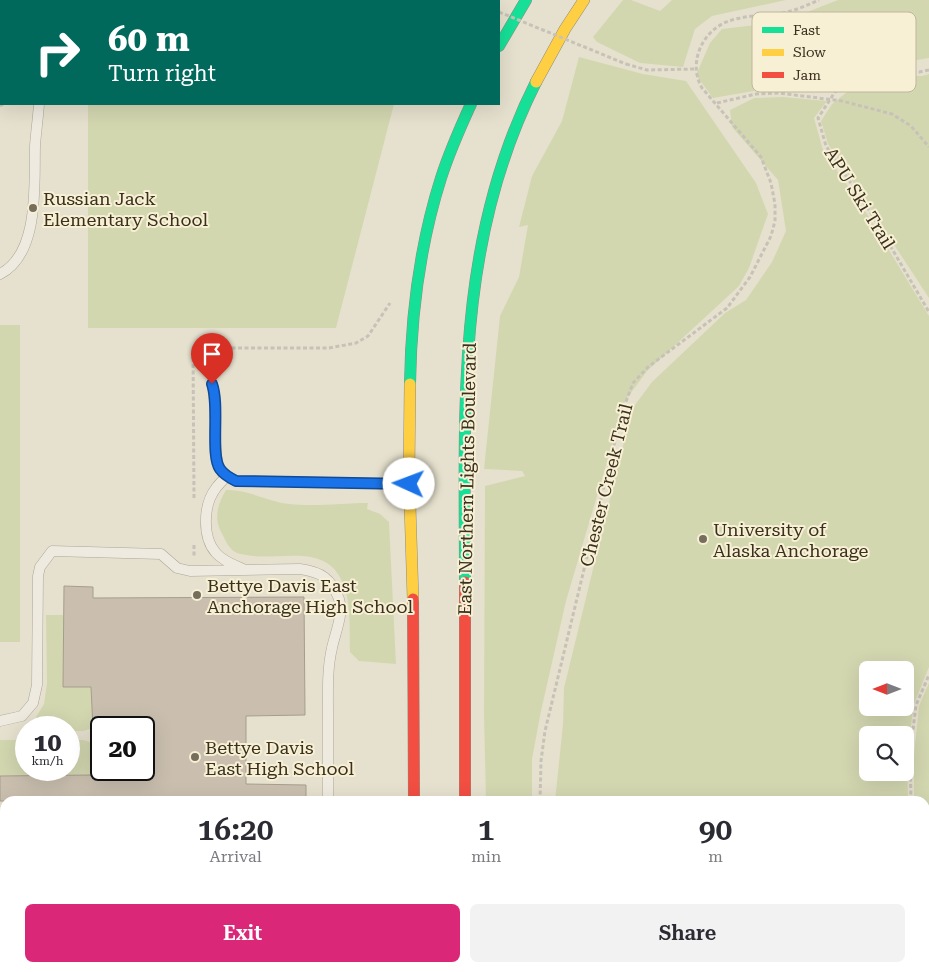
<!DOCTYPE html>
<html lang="en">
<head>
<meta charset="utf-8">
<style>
	body { margin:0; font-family:"Roboto Serif",serif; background:#f2f2f3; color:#2b2b33; height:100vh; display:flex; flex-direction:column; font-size:19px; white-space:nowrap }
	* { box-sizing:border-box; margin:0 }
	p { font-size:16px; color:#7c7c81 }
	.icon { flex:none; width:28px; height:28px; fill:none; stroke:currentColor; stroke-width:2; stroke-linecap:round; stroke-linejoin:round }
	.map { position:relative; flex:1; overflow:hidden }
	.side { position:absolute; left:0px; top:796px; width:930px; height:176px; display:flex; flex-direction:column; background:#fff; border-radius:15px 15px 0 0; box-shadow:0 5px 20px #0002 }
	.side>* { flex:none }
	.banner { position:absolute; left:0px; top:0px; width:500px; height:105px; box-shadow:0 5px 20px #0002; background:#00695c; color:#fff; overflow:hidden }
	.needle { width:32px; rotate:270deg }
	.controls { position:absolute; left:859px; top:661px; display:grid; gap:10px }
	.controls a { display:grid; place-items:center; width:55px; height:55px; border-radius:8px; background:#fff; box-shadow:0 5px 20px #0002; font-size:25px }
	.speed { position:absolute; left:15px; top:716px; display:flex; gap:10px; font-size:25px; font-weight:700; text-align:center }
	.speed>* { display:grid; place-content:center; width:65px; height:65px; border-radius:50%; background:#fff; box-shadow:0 5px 20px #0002; line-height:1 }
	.speed small { font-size:12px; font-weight:400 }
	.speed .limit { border:2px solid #111; border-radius:8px; background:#fff; color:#111 }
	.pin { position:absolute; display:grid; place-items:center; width:42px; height:42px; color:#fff; margin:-51px -21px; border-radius:50% 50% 50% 0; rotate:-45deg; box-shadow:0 0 5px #0007 }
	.pin .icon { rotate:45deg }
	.me { position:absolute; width:55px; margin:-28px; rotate:272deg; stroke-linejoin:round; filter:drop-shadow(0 0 4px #0008) }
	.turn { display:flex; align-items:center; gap:18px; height:105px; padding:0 25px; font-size:22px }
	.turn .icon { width:65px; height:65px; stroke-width:2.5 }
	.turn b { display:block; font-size:35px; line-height:42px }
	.eta { display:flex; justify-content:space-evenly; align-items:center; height:85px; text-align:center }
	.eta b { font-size:30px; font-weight:600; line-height:35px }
	.cta { display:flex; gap:10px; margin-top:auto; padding:10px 25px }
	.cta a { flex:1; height:58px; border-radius:8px; background:#db2777; color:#fff; font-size:20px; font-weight:600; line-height:58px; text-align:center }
	.cta a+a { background:#f2f2f3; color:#2b2b33 }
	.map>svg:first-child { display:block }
	.green { fill:#d3d7b0; fill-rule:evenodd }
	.building { fill:#cabfaf; stroke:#a69d8d }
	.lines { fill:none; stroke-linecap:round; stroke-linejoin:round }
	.lane-casing { stroke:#aba697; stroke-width:11 }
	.fast-casing { stroke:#918b7e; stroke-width:12 }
	.slow-casing { stroke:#918b7e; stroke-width:12 }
	.jam-casing { stroke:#918b7e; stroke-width:12 }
	.path { stroke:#c7c2b7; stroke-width:3; stroke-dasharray:4 2.5; stroke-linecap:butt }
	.lane { stroke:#eeeae0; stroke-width:10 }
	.fast { stroke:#16e098; stroke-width:11 }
	.slow { stroke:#ffcf43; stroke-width:11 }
	.jam { stroke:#f24e42; stroke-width:11 }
	.path-bridge { stroke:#c7c2b7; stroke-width:3; stroke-dasharray:4 2.5; stroke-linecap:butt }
	.route-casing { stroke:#114b97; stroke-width:12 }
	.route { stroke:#1a73e8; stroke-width:9 }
	.poi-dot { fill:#776d5c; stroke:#f7f0d4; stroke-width:2 }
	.labels { text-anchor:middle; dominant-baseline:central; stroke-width:4; stroke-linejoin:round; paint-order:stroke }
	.poi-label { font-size:18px; fill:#3b2f1e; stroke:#f7f0d4; text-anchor:start }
	.street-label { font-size:18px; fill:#3b2f1e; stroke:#f7f0d4 }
	.key { fill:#f7f0d4; stroke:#bfb69d; stroke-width:1 }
	.key-label { font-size:14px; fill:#3b2f1e }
</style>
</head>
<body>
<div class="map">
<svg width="929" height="972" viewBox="0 0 929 972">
	<rect width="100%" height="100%" fill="#e6e1ce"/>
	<path class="green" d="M204 0H494L212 1Z
		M623 0H631L660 11 672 0H786L712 16 695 29 683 67 640 63 597 42 593 37Z
		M838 0H929V58L911 61H863L820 91 771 88 713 98 696 75 710 43 722 29 782 22Z
		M579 57 643 74 686 81 756 183 768 214 749 268 739 286 647 371 625 401 566 601 541 711 532 759V801H486L484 715 485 486 525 476 522 471 484 469 500 316 519 277 528 225 519 227 532 176 562 121Z
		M929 74V298L828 144 821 121 832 104 867 76H922Z
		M783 97 827 101 814 118 823 150 867 214 929 316V667L914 704 907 753 908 801H555L563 724 564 688 632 409 652 382 725 313 746 300 772 262 786 231 778 180 732 127 730 110 754 98ZM868 670H905V708H868ZM868 735H905V772H868Z
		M88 104H394L336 328H88Z
		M0 325H20V642H0Z
		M226 490C248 489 267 502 290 504 313 507 344 503 368 503L367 509 380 514 389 522 396 664 359 661 350 652C349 625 353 592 335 570 315 546 272 561 246 555 243 554 238 554 235 552 228 548 224 537 220 530 214 516 218 503 226 490Z
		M46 615H63V687H91L93 728 83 731H69V728L36 727V717L44 704 47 683Z
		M929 683V972H877V968H925V801H914V755L919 706Z
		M0 740H26V770H69V740H83L93 743V775L0 776Z
		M0 901H5V932H0Z
		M489 968H532V972H489Z
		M543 968H870L871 972H543Z"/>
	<path class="building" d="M64 586 93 587V598L304 597 305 715 246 716V784L306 785V801H0V776L93 775V770H144V728H93L91 687H63Z"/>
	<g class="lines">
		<defs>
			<path id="lane" d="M21 0 22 1
				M0 274C40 254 34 183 35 146 36 132 38 118 39 104
				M212 384C219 406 211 455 220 469 224 475 230 478 236 481L408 484
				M227 476C223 480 219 484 216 488 203 505 202 537 216 553 223 561 234 565 243 569
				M0 721 22 716 33 703 37 685 38 576 40 567 52 551 161 554 177 568 190 571 300 569C321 572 331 578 339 599 344 614 335 633 332 648 327 669 328 691 328 713 328 742 328 772 328 801
				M327 972V968"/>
			<path id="fast" d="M499 46 526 0
				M410 384C411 315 420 244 441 178 449 153 460 128 471 104
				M465 582C465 409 455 242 536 82
				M414 968V972
				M465 968V972"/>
			<path id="slow" d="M536 82 565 29 584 0
				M410 384 409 474 413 599"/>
			<path id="jam" d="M465 582V801
				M413 599 414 801"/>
		</defs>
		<use href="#lane" class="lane-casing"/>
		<use href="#fast" class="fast-casing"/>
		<use href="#slow" class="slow-casing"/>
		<use href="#jam" class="jam-casing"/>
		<path class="path" d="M420 0 421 1
			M469 0 472 1
			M106 1 107 0
			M626 64 647 70 695 69
			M929 70 919 72 866 71 835 92 818 118 826 146 871 213 929 312
			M717 103 756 94 779 93 842 101 892 114 911 126 929 147
			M0 106 3 104
			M194 498 193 348H329L356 343 368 336 390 303
			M194 545V558
			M540 801 541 761 545 731 622 412 633 383 648 367 727 308 750 277 771 236 775 221V204L771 183 761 157 702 88C687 62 703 28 732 20 748 15 766 16 782 13 795 11 807 5 819 0
			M911 801 910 755 916 705 929 675
			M539 968V972
			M874 968 875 972"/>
		<use href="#lane" class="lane"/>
		<use href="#fast" class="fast"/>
		<use href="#slow" class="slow"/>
		<use href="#jam" class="jam"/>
		<path class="path-bridge" d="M499 12 626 64"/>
	</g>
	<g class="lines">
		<defs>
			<path id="route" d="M212 384C220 406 210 455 220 469 224 475 230 478 236 481L409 484"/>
		</defs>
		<use href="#route" class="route-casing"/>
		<use href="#route" class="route"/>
	</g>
	<g class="poi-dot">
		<circle cx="33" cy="208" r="5"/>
		<circle cx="703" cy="539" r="5"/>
		<circle cx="197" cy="595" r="5"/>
		<circle cx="195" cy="757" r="5"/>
	</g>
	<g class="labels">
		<g class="poi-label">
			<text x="43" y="198">Russian Jack<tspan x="43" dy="21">Elementary School</tspan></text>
			<text x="713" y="529">University of<tspan x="713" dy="21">Alaska Anchorage</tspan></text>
			<text x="207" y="585">Bettye Davis East<tspan x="207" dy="21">Anchorage High School</tspan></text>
			<text x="205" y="747">Bettye Davis<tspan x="205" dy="21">East High School</tspan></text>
		</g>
		<g class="street-label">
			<text transform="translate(860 198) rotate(58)">APU Ski Trail</text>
			<text transform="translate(467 479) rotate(-89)">East Northern Lights Boulevard</text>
			<text transform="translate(606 485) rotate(-76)">Chester Creek Trail</text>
		</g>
	</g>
	<rect x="752" y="12" width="164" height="80" rx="8" class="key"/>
	<rect x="762" y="27" width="22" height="6" fill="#16e098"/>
	<rect x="762" y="49" width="22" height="7" fill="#ffcf43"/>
	<rect x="762" y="72" width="22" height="6" fill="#f24e42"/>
	<g class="key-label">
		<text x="793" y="35">Fast</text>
		<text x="793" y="57">Slow</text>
		<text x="793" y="80">Jam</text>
	</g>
</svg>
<div class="controls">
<a><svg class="needle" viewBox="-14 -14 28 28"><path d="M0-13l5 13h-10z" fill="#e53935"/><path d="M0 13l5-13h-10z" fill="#7c7c81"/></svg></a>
<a><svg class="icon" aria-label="search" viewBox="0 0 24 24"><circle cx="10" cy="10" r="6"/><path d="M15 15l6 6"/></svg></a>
</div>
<div class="speed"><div>10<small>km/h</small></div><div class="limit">20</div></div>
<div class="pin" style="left:212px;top:384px;background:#d93025"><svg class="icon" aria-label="arrive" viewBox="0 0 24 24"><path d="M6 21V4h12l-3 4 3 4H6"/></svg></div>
<svg class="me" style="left:409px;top:484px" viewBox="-20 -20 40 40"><circle r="19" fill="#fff"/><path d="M0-13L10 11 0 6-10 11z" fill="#1a73e8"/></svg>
<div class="banner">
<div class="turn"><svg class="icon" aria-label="right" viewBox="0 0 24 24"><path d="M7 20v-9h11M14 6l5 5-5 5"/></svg><div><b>60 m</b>Turn right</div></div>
</div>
<section class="side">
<div class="eta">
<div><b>16:20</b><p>Arrival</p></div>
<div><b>1</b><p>min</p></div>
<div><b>90</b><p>m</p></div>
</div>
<div class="cta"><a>Exit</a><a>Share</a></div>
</section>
</div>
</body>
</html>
